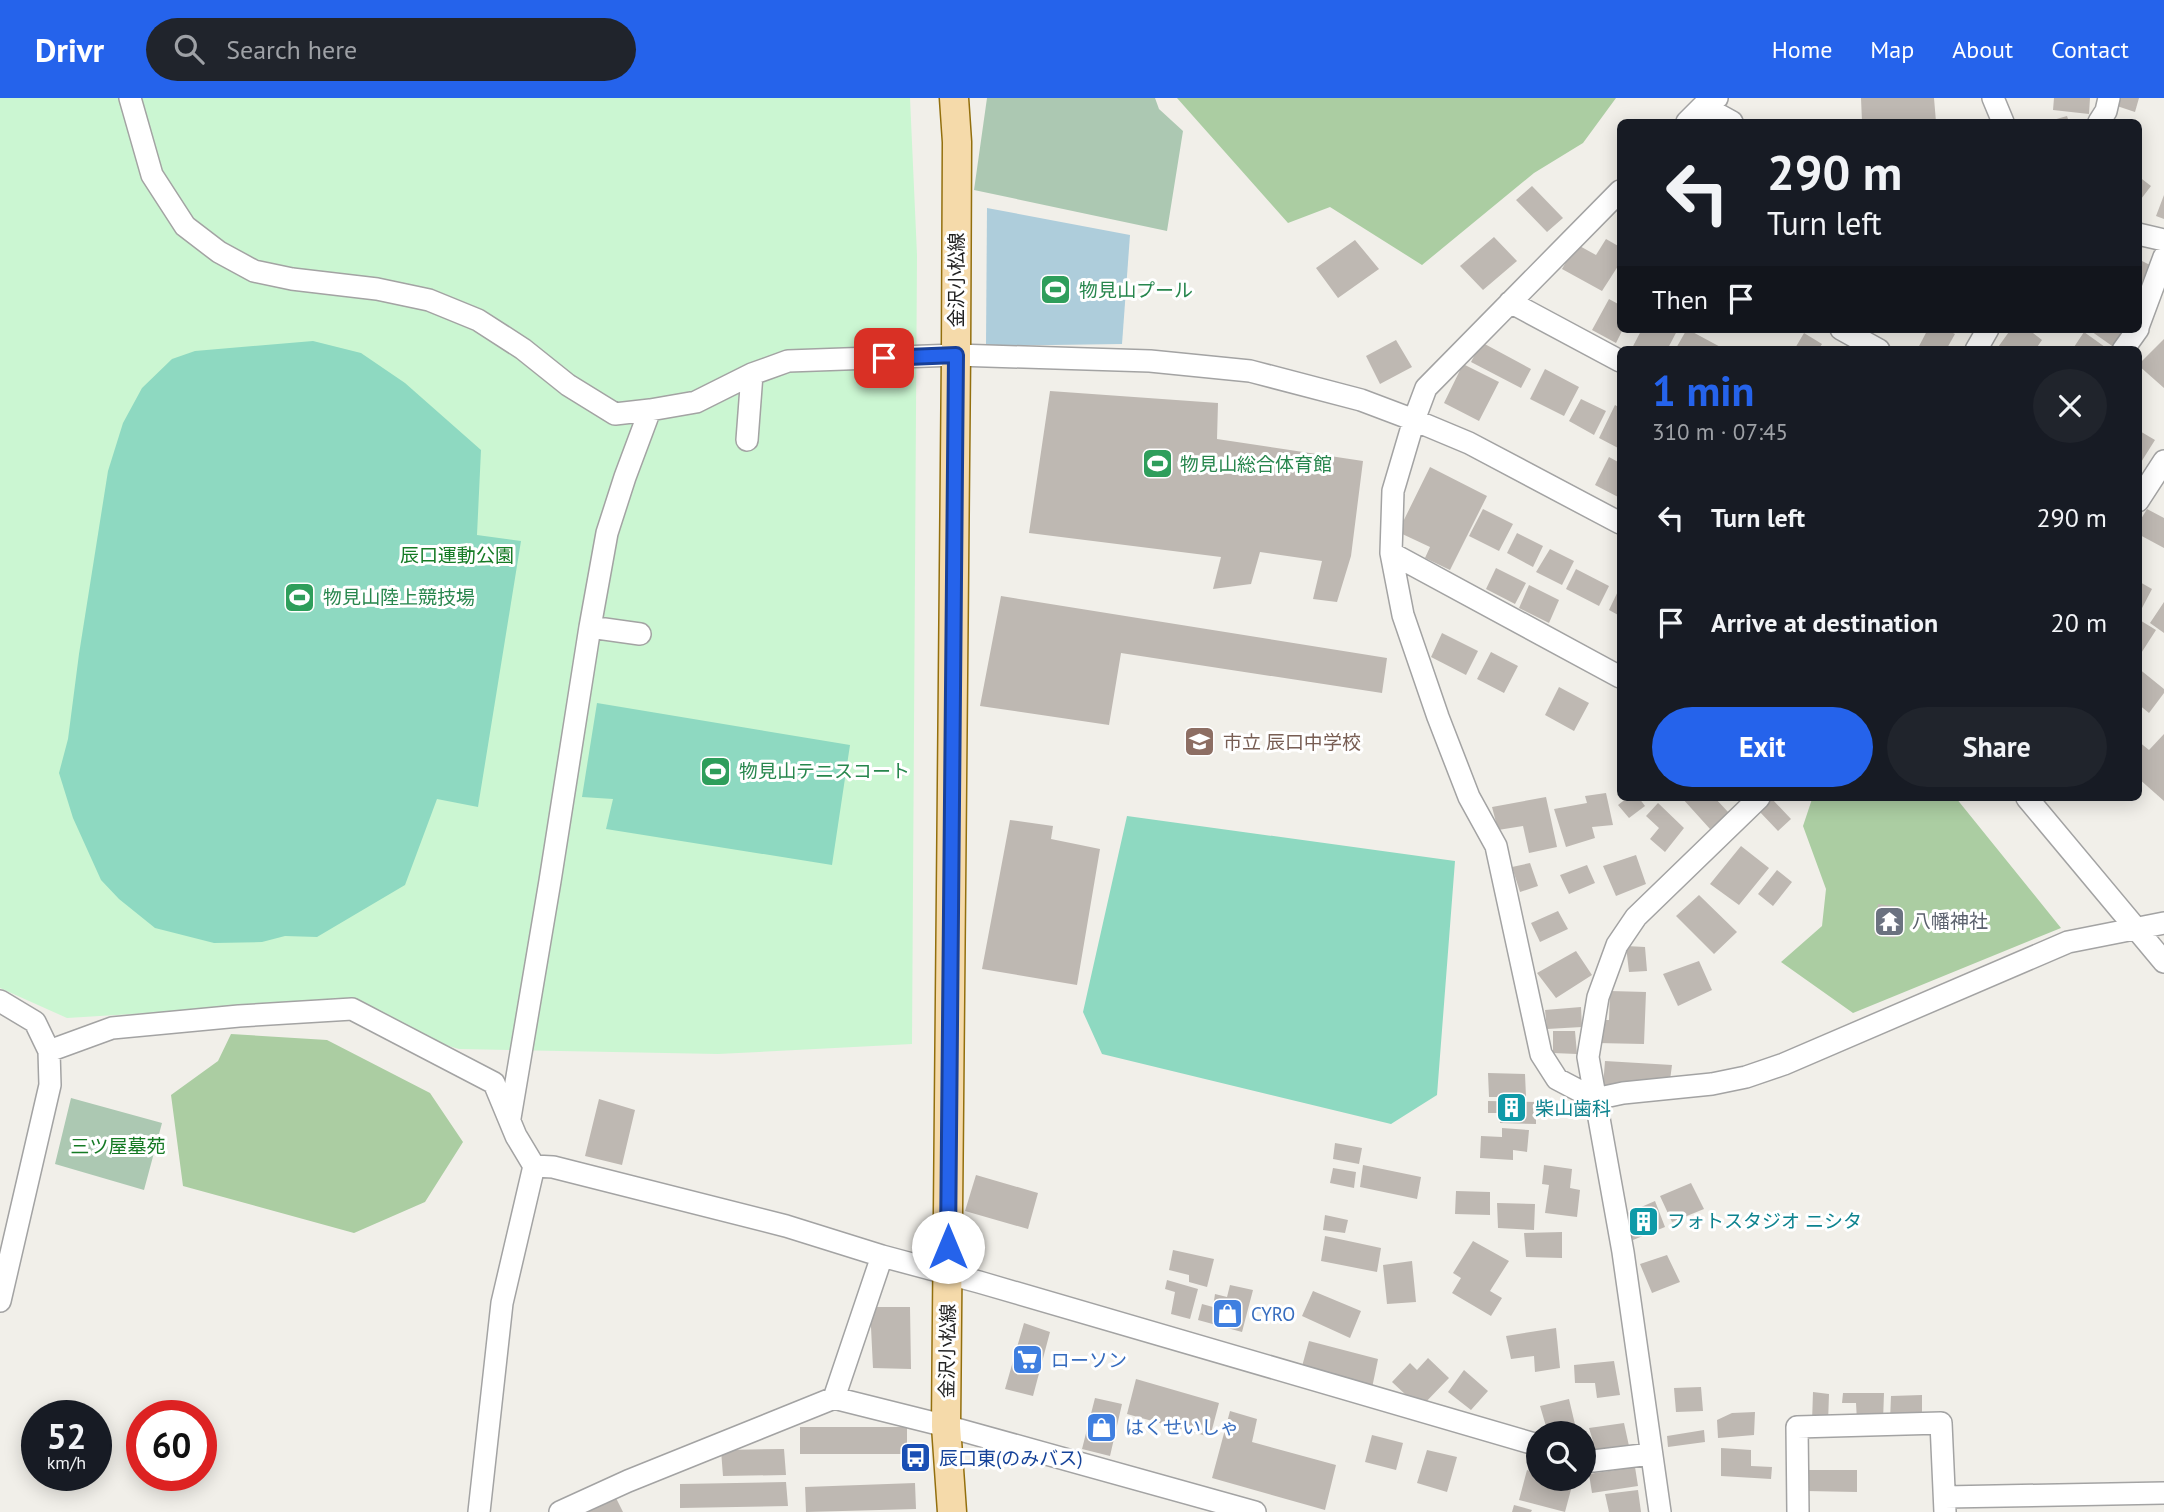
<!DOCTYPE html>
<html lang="en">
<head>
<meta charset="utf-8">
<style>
	body { margin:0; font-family:"PT Sans","Noto Sans JP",sans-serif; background:#20242c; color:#f1f3f6; height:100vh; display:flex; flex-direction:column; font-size:26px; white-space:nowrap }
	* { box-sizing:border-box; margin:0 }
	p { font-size:23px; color:#9ea1a6 }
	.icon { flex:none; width:38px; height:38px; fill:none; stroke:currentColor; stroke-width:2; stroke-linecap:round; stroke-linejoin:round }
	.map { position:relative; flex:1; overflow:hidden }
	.details { position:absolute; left:1617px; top:248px; width:525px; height:455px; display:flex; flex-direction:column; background:#171b24; border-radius:10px; box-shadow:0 4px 18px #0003 }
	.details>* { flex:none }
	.banner { position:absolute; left:1617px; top:21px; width:525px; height:214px; border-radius:10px; box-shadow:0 4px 18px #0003; background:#171b24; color:#f1f3f6; overflow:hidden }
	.buttons { position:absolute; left:1526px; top:1323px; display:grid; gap:14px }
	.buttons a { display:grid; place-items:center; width:70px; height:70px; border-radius:50%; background:#171b24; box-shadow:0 4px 18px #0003; font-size:35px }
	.speed { position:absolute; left:21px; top:1302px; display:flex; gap:14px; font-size:35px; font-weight:700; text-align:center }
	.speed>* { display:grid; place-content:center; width:91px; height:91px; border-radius:50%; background:#171b24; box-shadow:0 4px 18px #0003; line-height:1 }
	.speed small { font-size:18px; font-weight:400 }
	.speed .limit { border:10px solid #d22; background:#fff; color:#111 }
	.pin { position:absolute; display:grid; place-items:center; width:60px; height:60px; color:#fff; margin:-30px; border-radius:14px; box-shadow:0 4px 10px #0006 }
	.me { position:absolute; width:77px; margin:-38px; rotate:0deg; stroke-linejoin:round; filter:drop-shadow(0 0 5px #0008) }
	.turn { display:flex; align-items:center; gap:24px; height:147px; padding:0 35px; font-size:32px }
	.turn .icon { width:91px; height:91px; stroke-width:2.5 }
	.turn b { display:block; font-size:49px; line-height:60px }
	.then { display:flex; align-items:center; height:66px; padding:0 35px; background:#0003; gap:14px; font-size:26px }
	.round { display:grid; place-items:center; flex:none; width:74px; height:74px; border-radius:37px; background:#20242c }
	.overview { display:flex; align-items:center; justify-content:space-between; height:119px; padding:0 35px }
	h1 { font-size:42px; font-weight:600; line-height:52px; color:#2563eb }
	.primary-button { display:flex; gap:14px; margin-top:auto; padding:14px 35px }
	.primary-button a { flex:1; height:80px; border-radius:42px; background:#2563eb; color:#fff; font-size:28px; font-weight:600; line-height:80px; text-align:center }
	.primary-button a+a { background:#20242c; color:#f1f3f6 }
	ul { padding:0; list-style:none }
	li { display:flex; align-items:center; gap:21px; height:105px; padding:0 35px }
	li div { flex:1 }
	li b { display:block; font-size:26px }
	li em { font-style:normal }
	header { display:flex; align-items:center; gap:42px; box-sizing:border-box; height:98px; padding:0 35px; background:#2563eb; color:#fff }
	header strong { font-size:33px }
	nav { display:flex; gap:38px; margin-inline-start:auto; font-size:24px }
	.search { width:490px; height:63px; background:#20242c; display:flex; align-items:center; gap:18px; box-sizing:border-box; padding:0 24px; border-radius:38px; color:#9ea1a6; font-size:26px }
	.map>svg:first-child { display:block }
	.forest { fill:#abcda2 }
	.cemetery { fill:#acc8b2 }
	.park { fill:#cbf6d2 }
	.pitch { fill:#8ed9c1 }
	.water { fill:#aecddb }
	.building { fill:#beb8b2 }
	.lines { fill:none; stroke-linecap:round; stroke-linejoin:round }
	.minor-casing { stroke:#a3a3a3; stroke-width:24 }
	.major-casing { stroke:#936f0d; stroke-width:31 }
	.minor { stroke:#fff; stroke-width:21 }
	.major { stroke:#f5daaa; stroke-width:28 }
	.route-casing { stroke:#184099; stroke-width:18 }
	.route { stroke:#2563eb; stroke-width:12 }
	.labels { text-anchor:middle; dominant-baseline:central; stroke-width:6; stroke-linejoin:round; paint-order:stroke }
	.street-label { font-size:19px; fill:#222; stroke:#fff }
	.leisure-label { font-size:19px; fill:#27864d; stroke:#fff; text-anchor:start }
	.park-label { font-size:19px; fill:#157a24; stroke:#fff }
	.education-label { font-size:19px; fill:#785e54; stroke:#fff; text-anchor:start }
	.worship-label { font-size:19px; fill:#5b616d; stroke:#fff; text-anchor:start }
	.culture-label { font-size:19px; fill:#0d838f; stroke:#fff; text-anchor:start }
	.shop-label { font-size:19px; fill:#366cbe; stroke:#fff; text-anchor:start }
	.transit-label { font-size:19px; fill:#164399; stroke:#fff; text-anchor:start }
</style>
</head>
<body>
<header>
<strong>Drivr</strong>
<div class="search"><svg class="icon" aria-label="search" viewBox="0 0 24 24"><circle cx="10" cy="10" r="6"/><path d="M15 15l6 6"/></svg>Search here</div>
<nav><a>Home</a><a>Map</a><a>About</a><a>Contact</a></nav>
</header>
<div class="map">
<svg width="2164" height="1414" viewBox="0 0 2164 1414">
	<rect width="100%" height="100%" fill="#f1efe9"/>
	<path class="forest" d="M1177 0H1616L1583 45 1534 75 1422 167 1330 109 1288 125Z
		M1844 700H1956L2061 830 1853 915 1781 864 1822 828 1826 791 1803 728 1812 701 1842 702Z
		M231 936 327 942 430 995 463 1044 425 1104 354 1135 183 1088 171 997 218 963Z"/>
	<path class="cemetery" d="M987 0H1155L1159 11 1183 33 1167 133 974 92Z
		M71 1000 162 1025 144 1092 55 1066Z"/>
	<path class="park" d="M0 0H910L917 157 912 946 718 956 459 951 334 914 198 912 67 920 0 890Z"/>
	<path class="pitch" d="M313 243 361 255 405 285 481 352 477 437 521 443 478 709 437 701 405 787 317 839 285 838 262 844 214 845 155 830 119 801 101 782 73 720 59 675 68 641 79 556 108 373 123 325 142 290 172 261 195 253Z
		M597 605 850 647 832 767 606 731 613 701 582 699Z
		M1127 718 1455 763 1437 997 1391 1026 1102 956 1083 914Z"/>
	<path class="water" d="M987 110 1130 137 1122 246 986 248Z"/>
	<path class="building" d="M1861 0H1934L1936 24H1862Z
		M2054 0H2090L2089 16 2053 12Z
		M2120 0H2139L2135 14 2117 8Z
		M2067 18 2069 24H2046Z
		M2138 78 2151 88 2138 105Z
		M1532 88 1563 120 1547 134 1516 102Z
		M2164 97V121L2156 118Z
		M1494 139 1517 163 1483 192 1460 168Z
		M1606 141 1620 149V165L1602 193 1562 171 1576 146 1596 157Z
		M1355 142 1379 171 1338 200 1316 170Z
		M2138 161 2150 167 2140 188 2138 187Z
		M1609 201 1620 207V231H1623L1616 245 1592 232Z
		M1642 231H1678L1667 252H1631Z
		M1687 231 1726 252H1675Z
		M1928 231H1945L1955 236 1946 252H1917Z
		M2011 231H2028L2042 242 2035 252H1996Z
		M2088 231H2127L2115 250Z
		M2084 234 2105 249 2102 252H2072Z
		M1804 235 1822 246 1818 252H1794Z
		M2164 241V290L2138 267Z
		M1396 242 1412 269 1380 286 1366 258Z
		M1481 244 1531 271 1521 290 1471 264Z
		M1463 266 1499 284 1479 323 1444 305Z
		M1545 271 1579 289 1564 318 1530 301Z
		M1050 293 1218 305 1217 341 1363 363 1351 458 1337 504 1313 501 1322 463 1260 454 1251 486 1213 491 1221 459 1029 435Z
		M1581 301 1606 313 1594 337 1569 323Z
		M1615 307 1620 310V351L1599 340Z
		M2138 332 2155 342 2138 369Z
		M1609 359 1620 365V400L1595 387Z
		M1430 369 1487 398 1450 472 1425 460 1430 449 1398 434Z
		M1483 411 1513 426 1499 453 1469 438Z
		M2147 411 2164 420V450L2138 436V426Z
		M1517 435 1543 448 1533 469 1507 455Z
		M1550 451 1574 463 1562 487 1536 474Z
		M1496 470 1526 485 1515 506 1486 491Z
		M1576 471 1609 488 1599 508 1566 491Z
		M2138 483 2152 491 2141 512 2138 510Z
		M1529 487 1559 502 1549 525 1519 510Z
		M1620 489V518L1609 512Z
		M1001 498 1387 560 1382 595 1121 555 1109 627 980 608Z
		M2164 504V535L2150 525Z
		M2138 521 2156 532 2138 560Z
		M1442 535 1478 553 1466 577 1431 559Z
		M1491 554 1518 568 1504 595 1477 581Z
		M2138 570 2164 591V595L2149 615 2138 606Z
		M1559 589 1589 605 1574 633 1545 617Z
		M2164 636V703L2138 680V643L2149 652Z
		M1606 695 1613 727 1592 729 1595 740 1566 749 1554 711 1587 705 1585 698Z
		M1546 699 1557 749 1529 755 1523 728 1498 732 1492 709Z
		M1627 700H1639L1645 708 1629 720 1618 707Z
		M1682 700H1715L1729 715 1710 731Z
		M1772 701 1791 721 1778 733 1759 713Z
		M1658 705 1684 730 1665 754 1650 741 1659 730 1646 718Z
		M1010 722 1053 728 1051 741 1100 751 1077 887 982 871Z
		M1741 748 1769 770 1739 807 1710 786Z
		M1636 757 1646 786 1616 798 1603 768Z
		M1530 765 1538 788 1520 794 1512 769Z
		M1587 767 1595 785 1569 796 1560 777Z
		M1777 772 1792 784 1773 808 1758 796Z
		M1699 797 1737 834 1714 856 1676 818Z
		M1878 806 1899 809 1895 840 1875 837Z
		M1558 813 1568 831 1540 844 1531 825Z
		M1626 848 1645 849 1647 873 1629 874Z
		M1576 853 1592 877 1556 900 1537 875Z
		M1699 863 1712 892 1678 908 1663 876Z
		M1610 893 1646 894 1644 946 1597 945 1599 922H1609Z
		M1581 909 1582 929 1547 931 1545 912Z
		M1553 933H1575L1577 956 1553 955Z
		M1605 963 1672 967 1669 990 1603 988Z
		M1488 975 1525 976 1526 999H1489Z
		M599 1001 635 1012 622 1067 585 1058Z
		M1488 1003 1536 1004V1026L1500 1025 1501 1015H1488Z
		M1502 1030 1529 1032 1527 1054 1513 1052V1062L1480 1060 1481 1038 1502 1039Z
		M1335 1045 1362 1050 1359 1066 1333 1061Z
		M1363 1067 1421 1079 1417 1101 1360 1089Z
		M1544 1067 1572 1071 1570 1090 1580 1092 1577 1119 1545 1115 1549 1087 1542 1086Z
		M1333 1070 1356 1074 1354 1090 1330 1085Z
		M976 1077 1038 1095 1028 1131 965 1113Z
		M1691 1085 1704 1111 1672 1124 1660 1098Z
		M1456 1093 1490 1094V1117L1455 1116Z
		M1655 1103 1665 1129 1633 1142 1623 1117Z
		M1497 1105 1535 1106 1534 1132 1498 1130Z
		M1325 1117 1348 1122 1345 1135 1323 1132Z
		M1562 1134V1160L1526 1159 1524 1135Z
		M1325 1138 1381 1150 1377 1174 1321 1163Z
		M1473 1143 1509 1163 1490 1193 1502 1200 1491 1218 1452 1195 1461 1180 1453 1175Z
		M1173 1152 1214 1161 1207 1189 1189 1184V1177L1169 1172Z
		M1667 1157 1680 1184 1652 1195 1640 1166Z
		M1412 1163 1416 1204 1387 1206 1383 1167Z
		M1167 1182 1198 1191 1190 1221 1171 1216 1175 1194 1165 1191Z
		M1230 1187 1253 1192 1242 1234 1198 1222 1202 1206 1213 1209 1215 1196 1227 1199Z
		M1313 1193 1361 1213 1350 1240 1302 1218Z
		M870 1209H910L911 1271 873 1270Z
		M1024 1225 1050 1234 1033 1298 1005 1291Z
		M1556 1230 1560 1270 1535 1274 1534 1258 1511 1261 1506 1238Z
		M1309 1243 1378 1261 1372 1290 1301 1272Z
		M1428 1260 1449 1280 1420 1310 1392 1284 1410 1265 1417 1272Z
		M1614 1263 1620 1297 1597 1300 1595 1285H1575L1574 1267Z
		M1464 1272 1488 1293 1471 1312 1448 1294Z
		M1136 1281 1219 1305 1210 1339 1127 1316Z
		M1701 1289 1703 1313 1676 1314 1674 1290Z
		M1813 1294 1829 1296 1828 1325 1812 1324Z
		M1843 1295H1884L1883 1323H1857L1856 1305H1842Z
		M1922 1297V1322L1890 1323 1891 1298Z
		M1095 1300 1122 1306 1110 1358 1082 1351Z
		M1569 1301 1577 1335H1548L1540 1308Z
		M1230 1313 1257 1321 1252 1344 1336 1367 1325 1412 1212 1380Z
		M1755 1314 1754 1337 1718 1340 1717 1322 1732 1315Z
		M1624 1325 1629 1348 1596 1353 1589 1330Z
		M800 1329H907V1356H800Z
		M1704 1332 1705 1344 1668 1349 1667 1338Z
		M1372 1337 1403 1345 1396 1372 1365 1364Z
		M1721 1350 1751 1352V1368L1772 1369 1771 1381 1721 1378Z
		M784 1351 786 1377 723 1378 721 1352Z
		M1427 1352 1457 1359 1447 1394 1417 1385Z
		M1635 1369 1638 1388 1592 1395 1589 1376Z
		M1527 1372 1538 1375V1381H1559L1573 1384 1565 1414 1519 1402Z
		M1805 1372H1857V1394L1806 1393Z
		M786 1384 788 1408 680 1410V1386Z
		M915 1385 916 1411 806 1414 805 1389Z
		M1638 1392 1641 1414H1609L1605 1396Z
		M614 1396 623 1414H576Z
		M1514 1407 1532 1412 1531 1414H1512Z"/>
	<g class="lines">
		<defs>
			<path id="minor" d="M130 0 152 77 185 128 219 154 254 173 292 181 377 191 429 202 478 222 523 251 568 287 615 316 650 312
				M1993 0 2003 24
				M1703 8 1732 24
				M1687 24 1703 8 1717 0
				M2099 24 2106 13 2109 0
				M1620 93 1426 290 1414 322 1393 393 1391 455 1403 517 1438 619 1469 699 1496 748 1541 956 1557 981 1595 1001 1623 995 1712 986 1746 979 1784 966 2068 844 2164 825
				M2138 136 2164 142
				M1510 204 1620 263
				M2138 229 2164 159
				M1841 231 1879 252
				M1976 252 1988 231
				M2123 252 2138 231
				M747 342 752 276
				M2138 403 2164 363
				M1391 455 1620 579
				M590 529 640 536
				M2027 700 2164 864
				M0 903 35 924 49 953 50 987 0 1203
				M49 953 112 930 239 918 352 911 494 985 516 1038 534 1068 553 1069 786 1128 882 1158 979 1184 1538 1347
				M510 1020 550 783 590 529 607 435 625 379 650 312 696 304 752 276 788 263 956 257 1150 263 1250 273 1361 302 1414 322 1469 345 1620 425
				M834 1300 882 1158
				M1584 1360 1593 1363 1651 1356
				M1945 1399 2164 1395
				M479 1414 502 1205 534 1068
				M560 1414 628 1383 834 1300 946 1328 1255 1414
				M1660 1414 1623 1154 1588 959 1598 899 1617 847 1636 819 1759 700
				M1798 1414 1797 1329 1941 1325 1945 1414"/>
			<path id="major" d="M952 1414 946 1328 956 257 957 44 954 0"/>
		</defs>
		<use href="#minor" class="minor-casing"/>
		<use href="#major" class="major-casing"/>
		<use href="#minor" class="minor"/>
		<use href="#major" class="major"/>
	</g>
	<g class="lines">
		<defs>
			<path id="route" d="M884 260 956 257 948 1149"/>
		</defs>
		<use href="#route" class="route-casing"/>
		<use href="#route" class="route"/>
	</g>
	<defs>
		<symbol id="stadium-square" viewBox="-11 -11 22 22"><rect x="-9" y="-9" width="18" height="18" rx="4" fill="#2e9e5b" stroke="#fff"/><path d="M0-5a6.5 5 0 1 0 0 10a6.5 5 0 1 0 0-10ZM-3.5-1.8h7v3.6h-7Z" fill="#fff"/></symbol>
		<symbol id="school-square" viewBox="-11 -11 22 22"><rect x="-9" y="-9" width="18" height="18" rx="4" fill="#8d6e63" stroke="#fff"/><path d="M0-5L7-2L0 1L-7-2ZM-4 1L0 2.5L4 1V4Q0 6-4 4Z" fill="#fff"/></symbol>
		<symbol id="temple-square" viewBox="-11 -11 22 22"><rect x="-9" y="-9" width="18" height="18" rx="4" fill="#6b7280" stroke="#fff"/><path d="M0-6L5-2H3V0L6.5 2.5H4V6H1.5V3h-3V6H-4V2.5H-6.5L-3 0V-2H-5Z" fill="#fff"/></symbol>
		<symbol id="building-square" viewBox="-11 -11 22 22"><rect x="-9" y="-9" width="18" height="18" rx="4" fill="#0f9aa8" stroke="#fff"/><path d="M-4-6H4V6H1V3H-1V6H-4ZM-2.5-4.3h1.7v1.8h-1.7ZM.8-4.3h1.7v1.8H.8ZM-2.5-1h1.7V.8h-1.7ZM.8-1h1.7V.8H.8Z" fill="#fff"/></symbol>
		<symbol id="shop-square" viewBox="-11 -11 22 22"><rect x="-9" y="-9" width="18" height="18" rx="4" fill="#3f7fe0" stroke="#fff"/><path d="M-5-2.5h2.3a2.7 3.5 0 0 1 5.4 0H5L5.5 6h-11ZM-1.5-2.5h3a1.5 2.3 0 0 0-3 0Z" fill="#fff"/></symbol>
		<symbol id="supermarket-square" viewBox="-11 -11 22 22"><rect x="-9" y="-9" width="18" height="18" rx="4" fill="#3f7fe0" stroke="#fff"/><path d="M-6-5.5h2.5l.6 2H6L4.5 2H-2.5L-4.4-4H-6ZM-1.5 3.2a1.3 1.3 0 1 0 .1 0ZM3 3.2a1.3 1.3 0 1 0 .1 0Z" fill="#fff"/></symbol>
		<symbol id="bus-square" viewBox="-11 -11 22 22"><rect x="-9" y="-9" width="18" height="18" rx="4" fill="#1a4fb4" stroke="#fff"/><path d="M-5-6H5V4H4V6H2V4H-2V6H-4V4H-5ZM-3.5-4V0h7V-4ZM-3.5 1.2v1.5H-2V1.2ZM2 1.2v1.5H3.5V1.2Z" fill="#fff"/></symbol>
	</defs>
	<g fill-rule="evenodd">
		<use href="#stadium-square" x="1038" y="174" width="35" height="35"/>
		<use href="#stadium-square" x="1140" y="348" width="35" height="35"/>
		<use href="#stadium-square" x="282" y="482" width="35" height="35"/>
		<use href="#school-square" x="1182" y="626" width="35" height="35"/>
		<use href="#stadium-square" x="698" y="656" width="35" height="35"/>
		<use href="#temple-square" x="1872" y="806" width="35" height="35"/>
		<use href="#building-square" x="1494" y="992" width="35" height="35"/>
		<use href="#building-square" x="1626" y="1106" width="35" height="35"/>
		<use href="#shop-square" x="1210" y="1198" width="35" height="35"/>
		<use href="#supermarket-square" x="1010" y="1244" width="35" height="35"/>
		<use href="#shop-square" x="1084" y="1312" width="35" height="35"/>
		<use href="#bus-square" x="898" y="1342" width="35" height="35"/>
	</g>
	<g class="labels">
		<g class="street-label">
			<text transform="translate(956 182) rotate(-90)">金沢小松線</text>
			<text transform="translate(947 1253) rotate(-89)">金沢小松線</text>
		</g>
		<g class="leisure-label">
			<text x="1079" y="192">物見山プール</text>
			<text x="1180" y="366">物見山総合体育館</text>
			<text x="323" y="499">物見山陸上競技場</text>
			<text x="739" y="673">物見山テニスコート</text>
		</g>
		<g class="park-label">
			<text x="457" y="457">辰口運動公園</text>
			<text x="118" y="1048">三ツ屋墓苑</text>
		</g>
		<g class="education-label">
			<text x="1223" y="644">市立 辰口中学校</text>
		</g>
		<g class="worship-label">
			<text x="1912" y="823">八幡神社</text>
		</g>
		<g class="culture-label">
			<text x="1535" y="1010">柴山歯科</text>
			<text x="1667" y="1123">フォトスタジオ ニシタ</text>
		</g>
		<g class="shop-label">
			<text x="1251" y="1216">CYRO</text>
			<text x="1051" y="1262">ローソン</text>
			<text x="1125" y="1329">はくせいしゃ</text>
		</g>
		<g class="transit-label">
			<text x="939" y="1360">辰口東(のみバス)</text>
		</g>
	</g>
</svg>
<div class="buttons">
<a><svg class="icon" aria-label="search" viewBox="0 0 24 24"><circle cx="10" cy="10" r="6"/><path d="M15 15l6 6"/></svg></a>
</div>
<div class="speed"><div>52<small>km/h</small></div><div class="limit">60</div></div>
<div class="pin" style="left:884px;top:260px;background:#d93025"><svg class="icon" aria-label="arrive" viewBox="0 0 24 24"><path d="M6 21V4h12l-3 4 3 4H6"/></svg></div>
<svg class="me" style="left:948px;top:1149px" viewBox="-20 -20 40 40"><circle r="19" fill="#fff"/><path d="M0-13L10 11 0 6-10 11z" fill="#2563eb"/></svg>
<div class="banner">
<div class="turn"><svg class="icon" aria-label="left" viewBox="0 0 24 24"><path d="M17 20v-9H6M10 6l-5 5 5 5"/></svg><div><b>290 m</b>Turn left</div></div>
<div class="then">Then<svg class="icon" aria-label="arrive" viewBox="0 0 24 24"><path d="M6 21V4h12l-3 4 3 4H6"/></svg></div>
</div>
<section class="details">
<div class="overview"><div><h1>1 min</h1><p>310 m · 07:45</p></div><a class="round"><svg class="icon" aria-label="close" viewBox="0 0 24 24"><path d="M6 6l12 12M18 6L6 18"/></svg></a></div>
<ul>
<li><svg class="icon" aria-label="left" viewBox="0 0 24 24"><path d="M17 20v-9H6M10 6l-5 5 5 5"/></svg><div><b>Turn left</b></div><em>290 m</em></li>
<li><svg class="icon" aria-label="arrive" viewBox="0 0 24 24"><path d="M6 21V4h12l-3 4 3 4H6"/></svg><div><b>Arrive at destination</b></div><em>20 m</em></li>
</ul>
<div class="primary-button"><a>Exit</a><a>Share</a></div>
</section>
</div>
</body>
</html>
